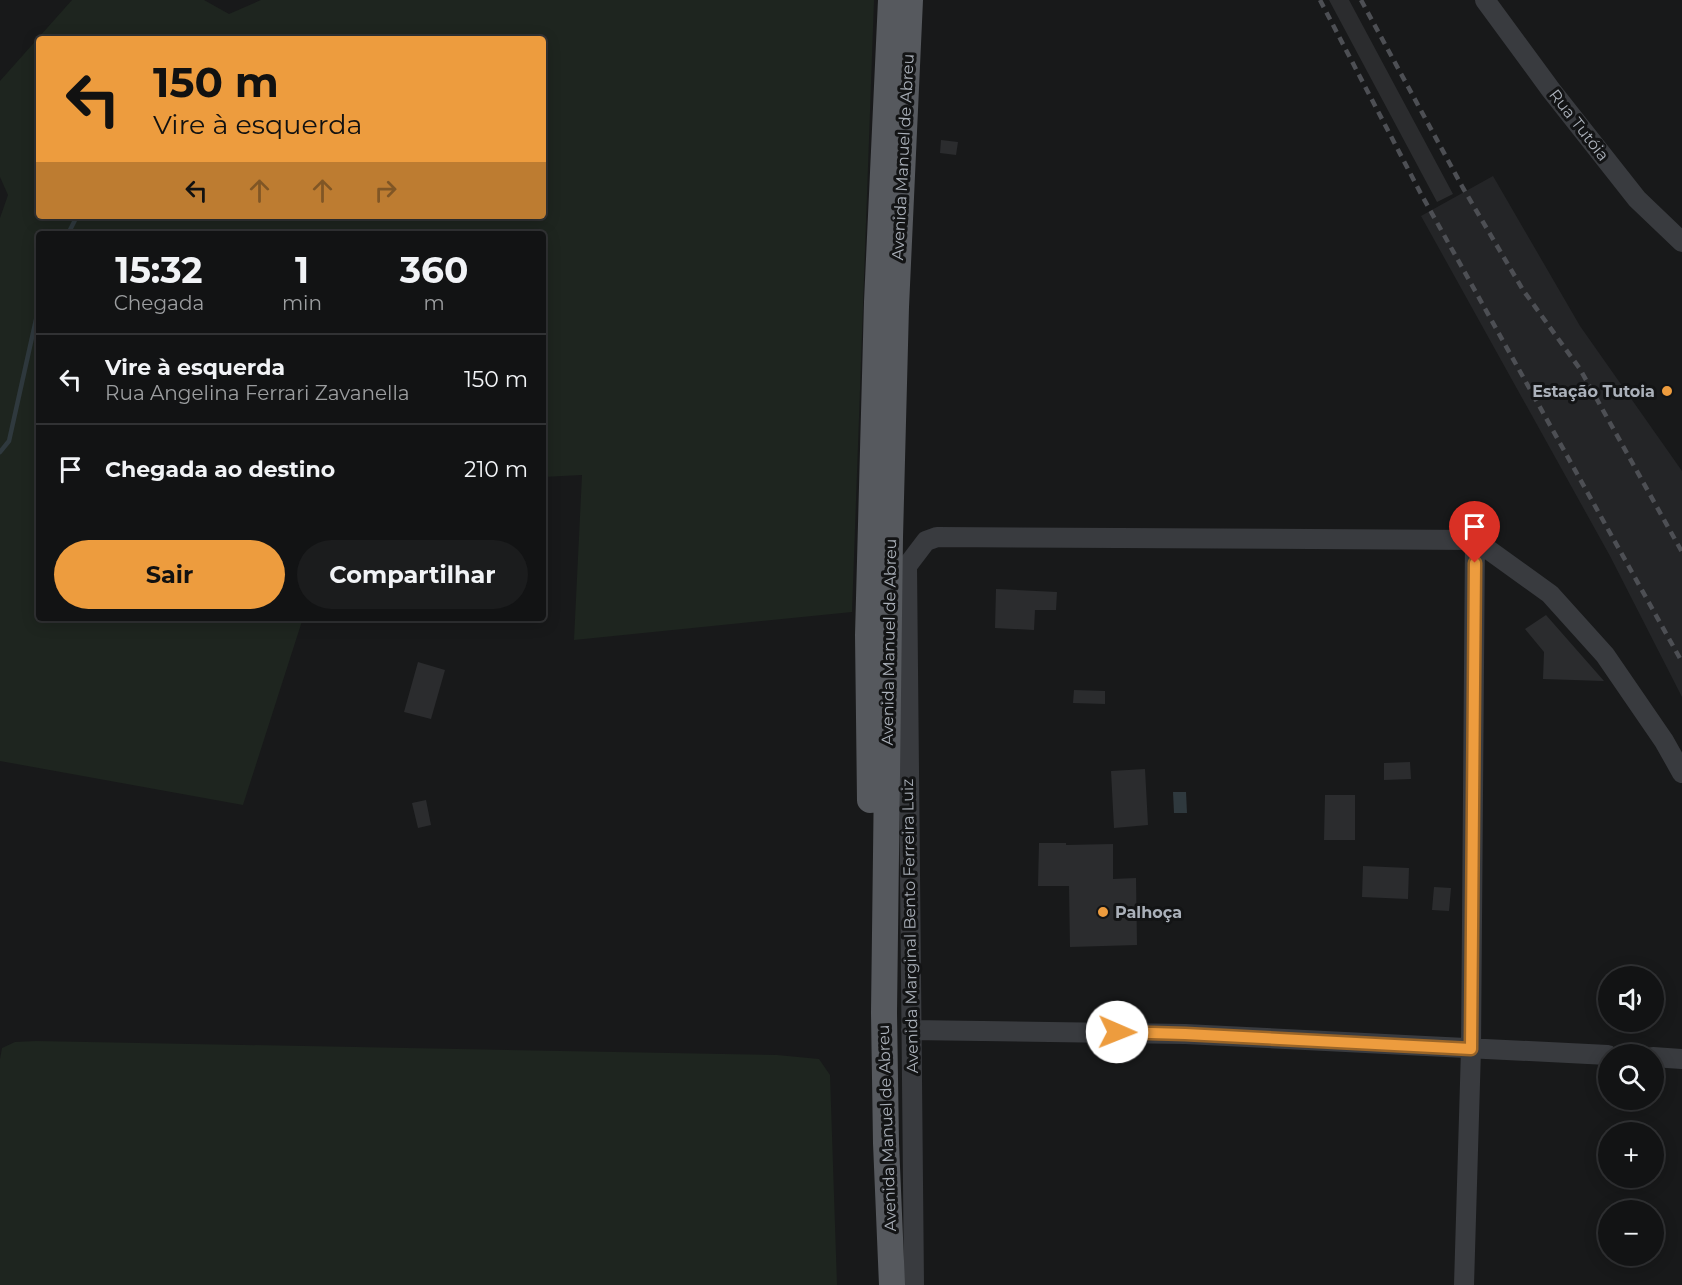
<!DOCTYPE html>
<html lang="pt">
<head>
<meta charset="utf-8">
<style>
	body { margin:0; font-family:Montserrat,sans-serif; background:#1b1c1d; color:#f1f3f6; height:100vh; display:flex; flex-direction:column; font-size:22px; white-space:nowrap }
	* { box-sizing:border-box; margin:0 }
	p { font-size:20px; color:#9c9ea0 }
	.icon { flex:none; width:33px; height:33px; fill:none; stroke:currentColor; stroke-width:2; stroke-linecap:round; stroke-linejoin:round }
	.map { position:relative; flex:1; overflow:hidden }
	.details { position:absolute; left:36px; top:231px; width:510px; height:390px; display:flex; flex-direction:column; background:#121314; border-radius:6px; box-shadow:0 3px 15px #0003,0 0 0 2px #313234 }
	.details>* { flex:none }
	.guide { position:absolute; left:36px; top:36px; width:510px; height:183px; border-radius:6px; box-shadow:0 3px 15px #0003,0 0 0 2px #313234; background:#ed9c3e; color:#111; overflow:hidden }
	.tools { position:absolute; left:1598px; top:966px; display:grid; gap:12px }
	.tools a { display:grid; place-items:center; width:66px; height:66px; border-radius:50%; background:#121314; box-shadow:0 3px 15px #0003,0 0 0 2px #313234; font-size:30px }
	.pin { position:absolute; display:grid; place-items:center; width:51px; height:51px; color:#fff; margin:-62px -26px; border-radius:50% 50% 50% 0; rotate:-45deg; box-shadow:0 0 6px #0007 }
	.pin .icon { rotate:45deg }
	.me { position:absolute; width:66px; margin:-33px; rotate:91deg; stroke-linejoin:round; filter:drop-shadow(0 0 4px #0008) }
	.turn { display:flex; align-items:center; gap:21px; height:126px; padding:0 18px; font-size:27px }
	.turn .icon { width:78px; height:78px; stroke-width:2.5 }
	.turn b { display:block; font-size:42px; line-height:51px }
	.lanes { display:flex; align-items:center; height:57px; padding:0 18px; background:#0003; justify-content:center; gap:30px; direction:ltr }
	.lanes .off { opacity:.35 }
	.eta { display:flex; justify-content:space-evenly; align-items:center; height:102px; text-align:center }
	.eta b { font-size:36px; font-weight:700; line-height:42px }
	.action { display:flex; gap:12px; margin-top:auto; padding:12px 18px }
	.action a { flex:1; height:69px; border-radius:36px; background:#ed9c3e; color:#111; font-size:24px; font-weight:700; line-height:69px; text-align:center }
	.action a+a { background:#1b1c1d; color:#f1f3f6 }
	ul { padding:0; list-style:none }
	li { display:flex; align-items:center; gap:18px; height:90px; padding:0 18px; border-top:2px solid #313234 }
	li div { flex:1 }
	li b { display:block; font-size:22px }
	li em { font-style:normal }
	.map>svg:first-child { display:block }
	.built { fill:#242527 }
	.green { fill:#1e251f; fill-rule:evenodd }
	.water { fill:#2f393e }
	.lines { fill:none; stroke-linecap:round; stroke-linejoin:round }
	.stream { stroke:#2f393e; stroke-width:4.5 }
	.building { fill:#2b2c2e }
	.minor { stroke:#393b3f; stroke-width:20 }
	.major { stroke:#56595e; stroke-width:26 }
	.rail { stroke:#4d4f54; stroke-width:4.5; stroke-dasharray:8 6; stroke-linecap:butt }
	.route-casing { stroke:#9a6528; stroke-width:15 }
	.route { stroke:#ed9c3e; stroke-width:10 }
	.poi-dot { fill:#ed9c3e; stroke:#131415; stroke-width:2 }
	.labels { text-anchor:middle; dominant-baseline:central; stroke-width:6; stroke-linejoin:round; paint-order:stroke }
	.street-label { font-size:16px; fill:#abb1ba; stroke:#131415 }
	.poi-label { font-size:16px; font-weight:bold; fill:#abb1ba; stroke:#131415; text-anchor:end }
</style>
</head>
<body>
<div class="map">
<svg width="1682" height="1285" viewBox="0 0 1682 1285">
	<rect width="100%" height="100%" fill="#18191a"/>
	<path class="built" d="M1493 176 1580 326 1682 471V697L1610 556 1421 216Z"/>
	<path class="green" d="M72 0H204L229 14 261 0H874L852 612 574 640 582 475 543 477V234H39V618H303L243 805 0 761V218L8 195 0 177V81ZM39 39H543V216H39Z
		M36 1041 777 1055 819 1059 830 1075 837 1285H0V1059L2 1048 15 1042Z"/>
	<path class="water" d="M1173 792H1186L1187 813H1174Z"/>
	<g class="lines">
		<path class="stream" d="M68 234 77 216
			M0 452 9 441 39 306"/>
	</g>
	<path class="building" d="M1329 0H1349L1453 194 1437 202Z
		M941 140 958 142 956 155 940 153Z
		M996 589 1057 592 1056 610H1035L1034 630 995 628Z
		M1546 615 1604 681 1543 679 1544 652 1525 629Z
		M418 662 445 670 431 719 404 712Z
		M1074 690 1105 691V704L1073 703Z
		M1410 762 1411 779 1384 780V763Z
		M1145 769 1148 825 1114 828 1111 771Z
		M1325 795H1355V840H1324Z
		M426 800 431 825 418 828 412 803Z
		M1039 843H1066V845L1113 844V879L1136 878 1137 945 1070 947 1069 886H1038Z
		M1363 866 1409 868 1408 899 1362 897Z
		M1434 887 1451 888 1449 911 1432 910Z"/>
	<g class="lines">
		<path class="minor" d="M1485 0 1551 90 1637 199 1682 242
			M1475 540 1550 594 1605 655 1664 741 1682 773
			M911 1030 1185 1034 1608 1055
			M1653 1057 1682 1059
			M914 1285 907 566 926 541 937 537 1475 540
			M1464 1285 1471 1049 1475 540"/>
		<path class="major" d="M870 800 868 635 877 302 891 0
			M892 1285 886 1143 884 1013 890 537 896 307 910 0"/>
		<path class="rail" d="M1320 0 1420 192 1682 662
			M1361 0 1463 188 1523 290 1580 369 1682 552"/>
	</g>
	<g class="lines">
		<defs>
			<path id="route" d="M1117 1032 1185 1034 1471 1049 1475 563"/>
		</defs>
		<use href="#route" class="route-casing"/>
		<use href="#route" class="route"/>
	</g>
	<g class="poi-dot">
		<circle cx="1667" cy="391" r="6"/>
		<circle cx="1103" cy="912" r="6"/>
	</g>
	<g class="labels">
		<g class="street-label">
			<text transform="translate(1579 125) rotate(52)">Rua Tutóia</text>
			<text transform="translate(903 157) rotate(-87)">Avenida Manuel de Abreu</text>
			<text transform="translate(889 642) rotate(-89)">Avenida Manuel de Abreu</text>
			<text transform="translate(910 926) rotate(-91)">Avenida Marginal Bento Ferreira Luiz</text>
			<text transform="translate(887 1128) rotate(-92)">Avenida Manuel de Abreu</text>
		</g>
		<g class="poi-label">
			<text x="1655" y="391">Estação Tutoia</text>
			<text x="1115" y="912" text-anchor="start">Palhoça</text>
		</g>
	</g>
</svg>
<div class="tools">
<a><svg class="icon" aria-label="sound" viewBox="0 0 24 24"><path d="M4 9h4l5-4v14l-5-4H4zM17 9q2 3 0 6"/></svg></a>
<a><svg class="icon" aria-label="search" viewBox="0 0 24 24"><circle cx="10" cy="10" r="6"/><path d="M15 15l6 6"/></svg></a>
<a>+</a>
<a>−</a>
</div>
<div class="pin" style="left:1475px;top:563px;background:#d93025"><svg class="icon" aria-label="arrive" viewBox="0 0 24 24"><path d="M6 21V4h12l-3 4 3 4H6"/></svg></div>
<svg class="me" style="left:1117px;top:1032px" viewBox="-20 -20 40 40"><circle r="19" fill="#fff"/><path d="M0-13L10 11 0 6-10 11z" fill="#ed9c3e"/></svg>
<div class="guide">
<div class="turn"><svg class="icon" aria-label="left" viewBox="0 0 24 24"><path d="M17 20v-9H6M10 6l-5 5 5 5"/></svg><div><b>150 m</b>Vire à esquerda</div></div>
<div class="lanes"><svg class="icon" aria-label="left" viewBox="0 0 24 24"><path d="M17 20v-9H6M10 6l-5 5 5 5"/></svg><svg class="icon off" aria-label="ahead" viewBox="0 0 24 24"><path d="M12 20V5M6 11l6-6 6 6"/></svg><svg class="icon off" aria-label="ahead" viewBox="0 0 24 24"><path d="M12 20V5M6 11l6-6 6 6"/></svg><svg class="icon off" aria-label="right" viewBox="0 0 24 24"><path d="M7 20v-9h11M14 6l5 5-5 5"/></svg></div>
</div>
<section class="details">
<div class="eta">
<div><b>15:32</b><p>Chegada</p></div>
<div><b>1</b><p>min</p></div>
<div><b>360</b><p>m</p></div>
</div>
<ul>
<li><svg class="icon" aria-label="left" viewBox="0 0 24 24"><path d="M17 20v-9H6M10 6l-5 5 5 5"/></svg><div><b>Vire à esquerda</b><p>Rua Angelina Ferrari Zavanella</p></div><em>150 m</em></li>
<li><svg class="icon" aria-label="arrive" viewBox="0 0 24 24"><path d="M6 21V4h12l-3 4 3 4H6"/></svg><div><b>Chegada ao destino</b></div><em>210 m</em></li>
</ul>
<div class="action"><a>Sair</a><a>Compartilhar</a></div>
</section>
</div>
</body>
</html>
